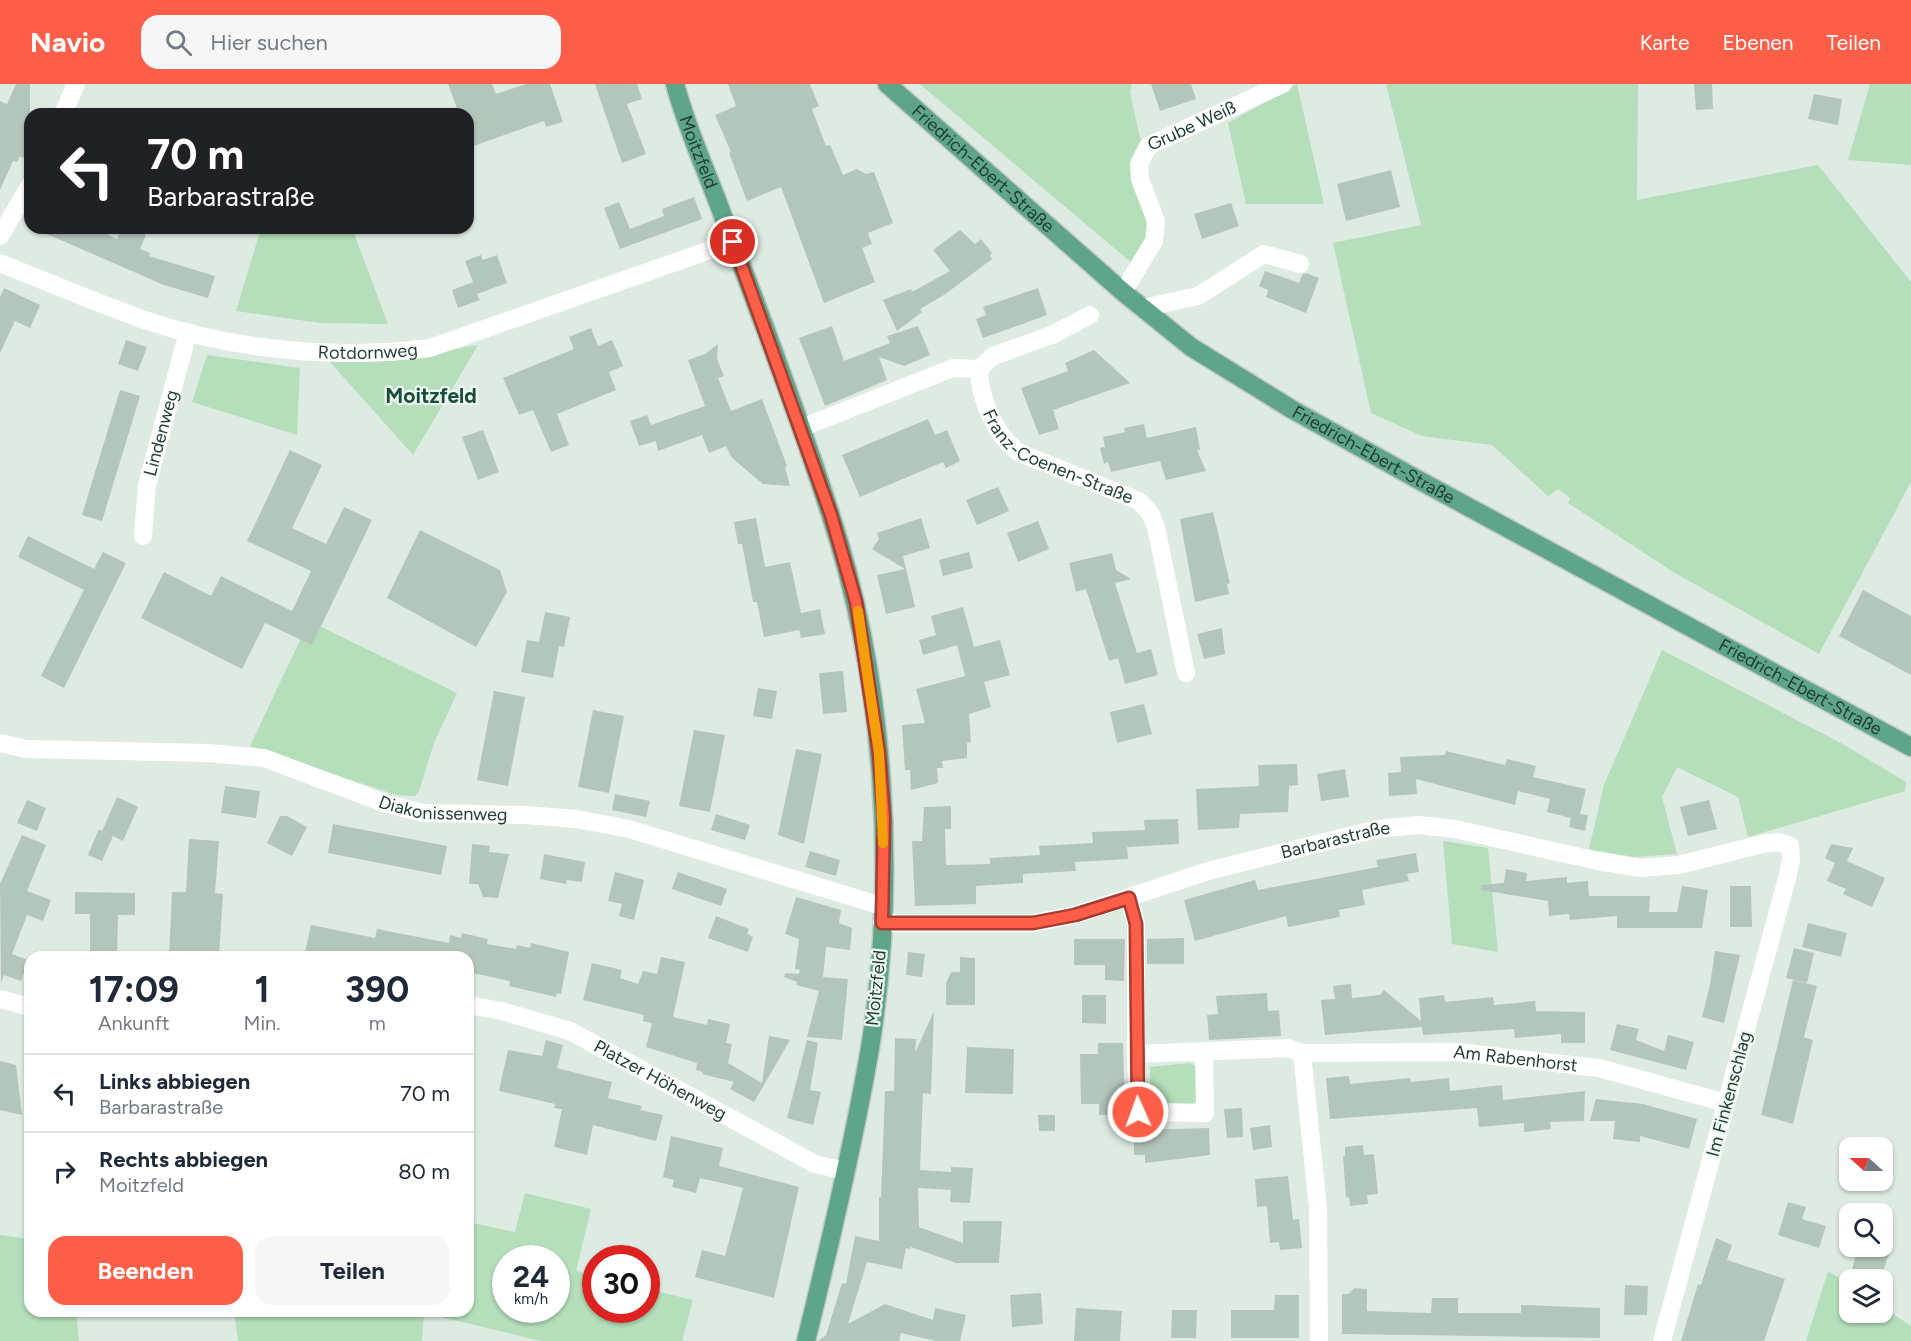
<!DOCTYPE html>
<html lang="de">
<head>
<meta charset="utf-8">
<style>
	body { margin:0; font-family:Figtree,sans-serif; background:#f6f6f7; color:#1f2937; height:100vh; display:flex; flex-direction:column; font-size:22px; white-space:nowrap }
	* { box-sizing:border-box; margin:0 }
	p { font-size:20px; color:#747a83 }
	.icon { flex:none; width:33px; height:33px; fill:none; stroke:currentColor; stroke-width:2; stroke-linecap:round; stroke-linejoin:round }
	.map { position:relative; flex:1; overflow:hidden }
	.side { position:absolute; left:24px; top:867px; width:450px; height:366px; display:flex; flex-direction:column; background:#fff; border-radius:18px; box-shadow:0 2px 4px #0004 }
	.side>* { flex:none }
	.banner { position:absolute; left:24px; top:24px; width:450px; height:126px; border-radius:18px; box-shadow:0 2px 4px #0004; background:#202124; color:#fff; overflow:hidden }
	.needle { width:39px; rotate:291deg }
	.tools { position:absolute; left:1839px; top:1053px; display:grid; gap:12px }
	.tools a { display:grid; place-items:center; width:54px; height:54px; border-radius:12px; background:#fff; box-shadow:0 2px 4px #0004; font-size:30px }
	.speed { position:absolute; left:492px; top:1161px; display:flex; gap:12px; font-size:30px; font-weight:700; text-align:center }
	.speed>* { display:grid; place-content:center; width:78px; height:78px; border-radius:50%; background:#fff; box-shadow:0 2px 4px #0004; line-height:1 }
	.speed small { font-size:15px; font-weight:400 }
	.speed .limit { border:9px solid #d22; background:#fff; color:#111 }
	.pin { position:absolute; display:grid; place-items:center; width:51px; height:51px; color:#fff; margin:-26px; border:3px solid #fff; border-radius:50%; box-shadow:0 2px 6px #0007 }
	.me { position:absolute; width:66px; margin:-33px; rotate:358deg; stroke-linejoin:round; filter:drop-shadow(0 0 4px #0008) }
	.turn { display:flex; align-items:center; gap:21px; height:126px; padding:0 24px; font-size:27px }
	.turn .icon { width:78px; height:78px; stroke-width:2.5 }
	.turn b { display:block; font-size:42px; line-height:51px }
	.eta { display:flex; justify-content:space-evenly; align-items:center; height:102px; text-align:center }
	.eta b { font-size:36px; font-weight:700; line-height:42px }
	.button { display:flex; gap:12px; margin-top:auto; padding:12px 24px }
	.button a { flex:1; height:69px; border-radius:18px; background:#ff5e48; color:#fff; font-size:24px; font-weight:700; line-height:69px; text-align:center }
	.button a+a { background:#f6f6f7; color:#1f2937 }
	ul { padding:0; list-style:none }
	li { display:flex; align-items:center; gap:18px; height:78px; padding:0 24px; border-top:2px solid #e0e1e3 }
	li div { flex:1 }
	li b { display:block; font-size:22px }
	li em { font-style:normal }
	header { display:flex; align-items:center; gap:36px; box-sizing:border-box; height:84px; padding:0 30px; background:#ff5e48; color:#fff }
	header strong { font-size:28px }
	nav { display:flex; gap:33px; margin-inline-start:auto; font-size:21px }
	.search { width:420px; height:54px; background:#f6f6f7; display:flex; align-items:center; gap:15px; box-sizing:border-box; padding:0 21px; border-radius:18px; color:#747a83; font-size:22px }
	.map>svg:first-child { display:block }
	.green { fill:#b4dfba; fill-rule:evenodd }
	.building { fill:#b3c6bc }
	.lines { fill:none; stroke-linecap:round; stroke-linejoin:round }
	.major-casing { stroke:#c0c8c5; stroke-width:21 }
	.minor { stroke:#fff; stroke-width:18 }
	.major { stroke:#5ea58a; stroke-width:18 }
	.route-casing { stroke:#a63d2f; stroke-width:15 }
	.route { stroke:#ff5e48; stroke-width:10 }
	.slow { stroke:#f59e0b; stroke-width:10 }
	.labels { text-anchor:middle; dominant-baseline:central; stroke-width:4.5; stroke-linejoin:round; paint-order:stroke }
	.street-label { font-size:18px; fill:#1e3c30; stroke:#eef7f2 }
	.quarter-label { font-size:21px; font-weight:bold; fill:#184f3b; stroke:#eef7f2 }
</style>
</head>
<body>
<header>
<strong>Navio</strong>
<div class="search"><svg class="icon" aria-label="search" viewBox="0 0 24 24"><circle cx="10" cy="10" r="6"/><path d="M15 15l6 6"/></svg>Hier suchen</div>
<nav><a>Karte</a><a>Ebenen</a><a>Teilen</a></nav>
</header>
<div class="map">
<svg width="1911" height="1257" viewBox="0 0 1911 1257">
	<rect width="100%" height="100%" fill="#deebe3"/>
	<path class="green" d="M920 0H1132L1130 8 1140 54 1145 56 1151 156 1134 181Z
		M1297 0 1324 120H1246L1228 39Z
		M1386 0H1638L1637 116 1818 81 1911 198V398L1819 570 1673 488 1568 419 1570 414 1558 405 1548 412 1492 361 1422 352 1371 329 1333 159 1421 141Z
		M1870 0H1911V81L1848 76Z
		M261 144H352L388 240 320 239 236 227Z
		M478 261 413 371 329 277H391Z
		M207 271 300 284 297 351 192 318Z
		M309 537 457 609 434 659 419 707 415 712 396 711 250 662Z
		M1662 566 1841 659 1906 698 1905 707 1748 753 1738 713 1677 683 1662 713 1677 770 1634 773 1589 765 1604 701Z
		M1443 757 1488 764 1498 868 1452 860Z
		M1190 979 1197 983 1196 1017 1192 1020 1150 1018V983Z
		M525 1109 591 1125 576 1187 595 1192 596 1226H646L647 1205 693 1216 682 1257H541L424 1229 422 1257H238L234 1227H468V1138L515 1148ZM506 1174H556V1226H506Z
		M0 1151 30 1155V1227H76L79 1257H0Z
		M1828 1187 1849 1200 1850 1228H1882L1883 1223 1911 1242V1257H1806Z"/>
	<path class="building" d="M16 0H30V57L23 74 20 72 17 78 13 77 0 106V17L7 20Z
		M448 0H492L496 10 526 0H550L563 38 546 43 544 37 468 64V30H459Z
		M595 0H637L642 15 627 20 646 70 622 79Z
		M728 0H810L819 22 812 25 826 62 830 61 843 91 857 85 866 90 874 88 893 139 868 149 872 160 862 164 875 198 824 219 781 103 747 117 729 69 731 68 715 31 736 22Z
		M1151 0H1191L1196 15 1160 27Z
		M1694 0H1712L1713 25 1696 26Z
		M1814 10 1842 15 1838 41 1808 35Z
		M1391 86 1400 123 1346 137 1337 100Z
		M694 113 702 135 620 165 604 124 619 118 630 145 664 132 662 125Z
		M1231 119 1239 142 1202 155 1194 130Z
		M33 144H93L117 155 121 144H130L146 151 140 165 150 169 149 172 215 192 208 214 164 201Z
		M960 146 975 160 981 155 992 169 990 171 992 175 944 211 920 225 922 228 897 247 883 216 911 205 912 208 950 187 933 166Z
		M481 171 483 176 497 171 507 199 477 210 480 216 458 224 452 206 473 198 465 177Z
		M1265 187 1299 199 1302 191 1306 189 1319 194 1306 229 1266 213 1268 206 1259 202Z
		M4 204 40 221 30 244 15 237 0 269V213Z
		M1038 204 1047 231 983 254 976 235 986 231 983 223Z
		M832 242 844 277 890 259 887 252 918 242 930 271 904 282 879 273 887 296 825 322 799 254Z
		M591 244 598 262 612 256 623 282 609 288 616 306 557 330 569 361 551 368 533 326 519 331 503 294 574 265 569 253Z
		M126 256 147 263 138 287 118 280Z
		M718 260 717 275 724 292 718 294 731 327 762 315 787 382 785 383 790 402 763 400 732 374 726 362 709 369 702 351 658 367 656 357 639 362 630 337 647 331 651 341 705 322 688 276 705 270Z
		M1094 266 1130 299 1053 326 1059 345 1039 351 1021 304 1068 287 1065 279Z
		M120 306 140 312 102 437 82 431Z
		M928 335 935 351 947 346 960 377 946 384 943 378 860 413 842 371Z
		M1144 340 1147 354 1196 343 1200 366H1197L1206 387 1166 396 1160 377 1111 388 1108 378 1104 380 1100 364 1105 363 1103 353 1125 348 1124 344Z
		M483 346 499 388 478 396 462 353Z
		M290 366 322 381 292 444 326 460 344 423 372 436 312 561 265 539 242 585 141 534 164 488 211 512 221 492 292 527 311 487 247 457Z
		M998 403 1009 427 977 441 966 416Z
		M1213 428 1230 499 1227 500 1229 510 1195 518 1180 435Z
		M756 434 765 483 790 478 801 529 820 525 825 550 801 554 799 546 764 553 757 518H753L742 460H738L734 438Z
		M921 434 930 464 903 472 915 523 886 530 877 491 905 485 872 465 879 455 877 449Z
		M1038 437 1049 465 1018 478 1007 449Z
		M420 446 500 486 507 508 476 563 387 514Z
		M28 452 94 485 103 468 126 479 64 604 41 592 84 506 18 473Z
		M969 468 973 484 943 492 939 476Z
		M1112 469 1116 486 1131 495 1115 499 1137 569 1151 565 1158 591 1125 600 1118 574 1109 577 1086 505 1076 508 1069 479Z
		M1863 506 1911 532V591L1839 552Z
		M963 523 974 563 1000 556 1010 591 984 598 991 623 969 630 971 658 967 659V674L942 677 943 684H937L938 699 911 706 910 686H905L902 641 925 639 916 605 965 592 957 561 923 571 919 556 936 551 931 532Z
		M545 528 570 533 564 563 559 562 553 594 521 588 527 556 539 558Z
		M1222 544 1225 570 1204 575 1197 550Z
		M843 587 847 628 823 630 819 589Z
		M758 604 777 607 772 635 753 632Z
		M494 607 525 613 508 702 477 696Z
		M1144 620 1152 650 1117 659 1110 628Z
		M593 626 624 632 609 709 578 703Z
		M694 646 725 651 710 728 679 722Z
		M796 665 822 670 804 760 778 751Z
		M1446 667 1505 681 1507 675 1536 682 1533 693 1586 705 1580 730 1588 731 1585 747 1569 743 1571 734 1547 728 1550 715 1518 707 1515 721 1416 695 1417 710 1389 712 1388 689 1401 688 1400 673 1445 671Z
		M1297 680 1298 701 1289 702 1288 728 1240 730 1239 744 1198 746 1196 705 1259 702 1258 681Z
		M1345 685 1349 713 1321 717 1317 690Z
		M225 702 260 707 256 734 221 729Z
		M615 710 650 717 646 733 612 726Z
		M117 713 138 723 123 757 113 752 102 777 88 771 99 745 102 747Z
		M27 716 46 724 37 747 17 739Z
		M1709 716 1717 745 1688 752 1680 723Z
		M951 722V745H945L946 781 990 780V774L1040 771 1039 762 1093 759 1092 748 1145 746 1144 736 1178 735 1179 760 1127 763 1128 775 1075 778 1076 787 1023 790V799L976 802V820L915 822 912 757H922L924 723Z
		M716 730 750 741 745 756 711 746Z
		M280 732H287L307 743 292 772 267 759Z
		M333 740 447 762 441 791 328 769Z
		M22 751 46 761 27 807 51 816 43 837 27 831 12 870 28 876 21 897 4 891 1 899 0 800Z
		M189 755 219 757 215 809 223 810 219 873H169L172 808H186Z
		M472 760 490 762 489 768 509 770 498 814 483 813 478 800H469Z
		M1831 760 1853 764 1847 777 1885 794 1872 823 1843 810 1846 805 1827 797 1835 779 1825 774Z
		M810 767 840 776 836 792 805 783Z
		M1416 769 1419 788 1407 790 1409 797 1362 806 1365 821 1339 826 1340 833 1288 843 1286 832 1195 857 1184 816 1255 796 1258 806 1378 783 1376 776Z
		M544 770 585 778 582 798 567 796 566 800 540 795Z
		M1506 785 1527 789 1526 797 1567 793V799L1588 797 1589 812H1650L1649 828H1677L1682 802 1708 806 1702 844H1617V832L1570 836 1569 830 1549 832 1548 817 1481 806V801L1504 799Z
		M615 788 644 796 634 836 619 832 622 820 608 817Z
		M678 788 727 805 721 822 672 805Z
		M1730 802H1751L1752 843H1730Z
		M75 808 135 809V831H118L117 873H90V830H75Z
		M796 813 841 826 839 839 852 844 850 866 826 863 823 893 848 895 842 956 807 953 819 907 796 901 797 898 784 893 785 889 799 890 800 886 795 885 799 855 785 850Z
		M716 832 749 845 747 850 753 853 748 868 708 854Z
		M1808 839 1847 849 1841 873 1802 863Z
		M311 841 375 854 377 845 449 859 450 851 461 854 462 849 488 855 487 860 516 865 517 861 530 864 531 859 569 868 561 910 557 909 556 913 509 902 510 897 468 888V873H304Z
		M1184 854V880H1147V855Z
		M1074 855H1125L1124 897 1105 896V881H1074Z
		M1794 864 1814 869 1807 899 1786 894Z
		M1715 867 1740 871 1724 939 1702 933 1710 901Z
		M908 868 925 870 922 893 906 891Z
		M661 873 685 878 673 933 707 941 708 935 730 940 726 959 732 960 728 979 762 999 769 952 790 956 754 1018 730 1005 734 998 702 990 703 988 696 986 697 979 646 963 652 939 643 937 644 931 583 916 592 879 622 886 620 894 638 900 643 887 657 890Z
		M960 873 975 874V921H946V899L951 888H960Z
		M1793 896 1817 902 1804 953 1813 956 1793 1040 1761 1031Z
		M1351 900 1352 914 1380 911 1384 906 1421 937 1419 914 1444 911 1445 918 1493 913 1494 921 1535 917 1536 927 1585 928V959H1561V950L1515 954 1514 945 1423 951 1422 943 1325 951 1321 916 1335 915 1333 902Z
		M1267 909 1268 927 1279 926 1281 952 1209 956 1207 931 1218 930 1216 912Z
		M1082 911H1106V940L1082 939Z
		M934 927 931 1010 923 1009 920 1086 951 1088V1083L973 1084 970 1119 950 1118 951 1106 918 1104 919 1143 963 1159V1137H1002L999 1179H956L911 1163 910 1165 906 1164 902 1185 867 1178 848 1240 885 1220 933 1236 935 1224 966 1231 960 1257H936L901 1249 899 1257H818L826 1251 842 1199 846 1200 855 1152 879 1157V1113H881L885 1007H894L895 954 916 955 915 969Z
		M1617 940 1639 945 1636 956 1664 967 1668 951 1694 958 1686 986 1610 966Z
		M546 956 563 961 557 984 612 998 608 1014 642 1022 640 1026 663 1031 656 1057 593 1041 587 1071 554 1063 562 1025 554 1024 555 1020 499 1007 508 966 542 972Z
		M807 956 818 959 810 1006 821 1008 813 1041 787 1034Z
		M1098 959H1123L1125 1030 1099 1031V1020H1081L1080 970H1098Z
		M967 963 1014 965 1013 1010 965 1009Z
		M0 977 16 981 22 1031 0 1026Z
		M1349 992 1350 1000 1410 994 1411 998 1449 994 1450 1007 1502 1001 1503 1016 1585 1007 1584 1037 1550 1038 1551 1045 1524 1048V1039L1479 1043 1477 1024 1330 1035 1326 994Z
		M1596 1015 1643 1020 1697 1035 1689 1065 1640 1052V1058L1613 1055 1615 1037H1590Z
		M1242 1024 1243 1053 1227 1054 1224 1025Z
		M1038 1031H1055V1047H1039Z
		M1270 1041 1272 1063 1253 1066 1250 1044Z
		M1209 1044 1210 1071 1145 1079V1071H1134V1046Z
		M671 1052 723 1064 719 1082 799 1103 774 1214 695 1193 702 1166 725 1172 743 1104 700 1094 696 1109 672 1103 674 1096 663 1093Z
		M1363 1061 1364 1071 1374 1070 1378 1110 1367 1111 1368 1120 1350 1122 1349 1113 1346 1114 1343 1072H1345V1063Z
		M1288 1092 1293 1136 1299 1135 1302 1164 1280 1166 1279 1158 1270 1159 1267 1122 1257 1123 1255 1095Z
		M1788 1118 1806 1123 1802 1135 1826 1142 1819 1164 1778 1151Z
		M1716 1154 1732 1161 1727 1176 1785 1195 1764 1257H1681L1698 1200 1701 1201Z
		M1858 1162H1891L1881 1195 1852 1186Z
		M1625 1201 1648 1202 1647 1231H1624Z
		M1354 1204 1367 1205V1227L1431 1229 1432 1214H1458V1229H1521V1221L1600 1224V1254L1342 1250V1210H1348Z
		M1041 1209 1043 1240 1012 1243 1010 1211Z
		M1275 1211H1299V1254H1231V1226H1274Z
		M1076 1224 1122 1227 1120 1257H1074Z
		M1172 1226H1197L1196 1254H1171Z"/>
	<g class="lines">
		<defs>
			<g id="major">
				<path id="s9" d="M675 0C687 46 708 90 724 135 761 232 798 330 830 429 885 596 898 790 870 964 853 1063 830 1160 806 1257"/>
				<path id="s10" d="M887 0 1123 208 1191 263 1293 326 1415 394 1911 663"/>
			</g>
		</defs>
		<use href="#major" class="major-casing"/>
		<g class="minor">
			<path d="M63 30 76 0"/>
			<path d="M0 152 30 101"/>
			<path id="s1" d="M0 179C48 198 96 219 145 236 232 266 338 276 430 264L733 158"/>
			<path id="s2" d="M1123 208 1154 157 1156 137 1140 95 1139 80 1148 62 1283 0"/>
			<path d="M1143 224 1198 212 1264 170 1300 180"/>
			<path id="s3" d="M979 285C979 314 996 353 1020 369L1139 417 1150 429 1156 443 1186 589"/>
			<path d="M801 344 953 284 979 285 993 272 1052 251 1090 231"/>
			<path id="s4" d="M143 452 147 401 188 248"/>
			<path id="s5" d="M0 659 26 665 208 669 264 674 387 720 423 729 526 731 577 735 629 745 882 822"/>
			<path d="M1129 814 1136 840V970L1288 964 1302 969 1318 1124 1319 1257"/>
			<path id="s6" d="M882 839H1033L1075 831 1208 787 1377 745 1418 741 1455 745 1597 777 1641 784 1679 781 1762 760 1779 758 1790 762 1791 776 1787 794 1662 1257"/>
			<path d="M0 915 30 923"/>
			<path id="s7" d="M468 921 502 927 570 947 815 1080 846 1087"/>
			<path id="s8" d="M1302 969 1458 968 1599 984 1726 1019"/>
			<path d="M1136 970 1138 1028 1205 1029 1204 968"/>
		</g>
		<use href="#major" class="major"/>
	</g>
	<g class="lines">
		<defs>
			<path id="route" d="M733 158 831 431 856 518 879 669 884 734 882 839H1033L1075 831 1129 814 1136 840 1138 1028"/>
		</defs>
		<use href="#route" class="route-casing"/>
		<use href="#route" class="route"/>
		<path class="slow" d="M858 527 879 669 883 759"/>
	</g>
	<g class="labels">
		<g class="street-label">
			<text stroke="none"><textPath href="#s2" startOffset="208">Grube Weiß</textPath></text>
			<text stroke="none"><textPath href="#s9" startOffset="72">Moitzfeld</textPath></text>
			<text stroke="none"><textPath href="#s10" startOffset="128">Friedrich-Ebert-Straße</textPath></text>
			<text stroke="none"><textPath href="#s1" startOffset="382">Rotdornweg</textPath></text>
			<text stroke="none"><textPath href="#s4" startOffset="105">Lindenweg</textPath></text>
			<text stroke="none"><textPath href="#s3" startOffset="130">Franz-Coenen-Straße</textPath></text>
			<text stroke="none"><textPath href="#s10" startOffset="614">Friedrich-Ebert-Straße</textPath></text>
			<text stroke="none"><textPath href="#s10" startOffset="1100">Friedrich-Ebert-Straße</textPath></text>
			<text stroke="none"><textPath href="#s5" startOffset="453">Diakonissenweg</textPath></text>
			<text stroke="none"><textPath href="#s6" startOffset="465">Barbarastraße</textPath></text>
			<text transform="translate(876 904) rotate(-84)">Moitzfeld</text>
			<text stroke="none"><textPath href="#s8" startOffset="214">Am Rabenhorst</textPath></text>
			<text stroke="none"><textPath href="#s7" startOffset="208">Platzer Höhenweg</textPath></text>
			<text transform="translate(1729 1010) rotate(-75)">Im Finkenschlag</text>
		</g>
		<g class="quarter-label">
			<text x="431" y="311">Moitzfeld</text>
		</g>
	</g>
</svg>
<div class="tools">
<a><svg class="needle" viewBox="-14 -14 28 28"><path d="M0-13l5 13h-10z" fill="#e53935"/><path d="M0 13l5-13h-10z" fill="#747a83"/></svg></a>
<a><svg class="icon" aria-label="search" viewBox="0 0 24 24"><circle cx="10" cy="10" r="6"/><path d="M15 15l6 6"/></svg></a>
<a><svg class="icon" aria-label="layers" viewBox="0 0 24 24"><path d="M12 4l9 5-9 5-9-5zM3 14l9 5 9-5"/></svg></a>
</div>
<div class="speed"><div>24<small>km/h</small></div><div class="limit">30</div></div>
<div class="pin" style="left:733px;top:158px;background:#d93025"><svg class="icon" aria-label="arrive" viewBox="0 0 24 24"><path d="M6 21V4h12l-3 4 3 4H6"/></svg></div>
<svg class="me" style="left:1138px;top:1028px" viewBox="-20 -20 40 40"><circle r="17" fill="#ff5e48" stroke="#fff" stroke-width="3"/><path d="M0-11L8 9 0 5-8 9z" fill="#fff"/></svg>
<div class="banner">
<div class="turn"><svg class="icon" aria-label="left" viewBox="0 0 24 24"><path d="M17 20v-9H6M10 6l-5 5 5 5"/></svg><div><b>70 m</b>Barbarastraße</div></div>
</div>
<section class="side">
<div class="eta">
<div><b>17:09</b><p>Ankunft</p></div>
<div><b>1</b><p>Min.</p></div>
<div><b>390</b><p>m</p></div>
</div>
<ul>
<li><svg class="icon" aria-label="left" viewBox="0 0 24 24"><path d="M17 20v-9H6M10 6l-5 5 5 5"/></svg><div><b>Links abbiegen</b><p>Barbarastraße</p></div><em>70 m</em></li>
<li><svg class="icon" aria-label="right" viewBox="0 0 24 24"><path d="M7 20v-9h11M14 6l5 5-5 5"/></svg><div><b>Rechts abbiegen</b><p>Moitzfeld</p></div><em>80 m</em></li>
</ul>
<div class="button"><a>Beenden</a><a>Teilen</a></div>
</section>
</div>
</body>
</html>
